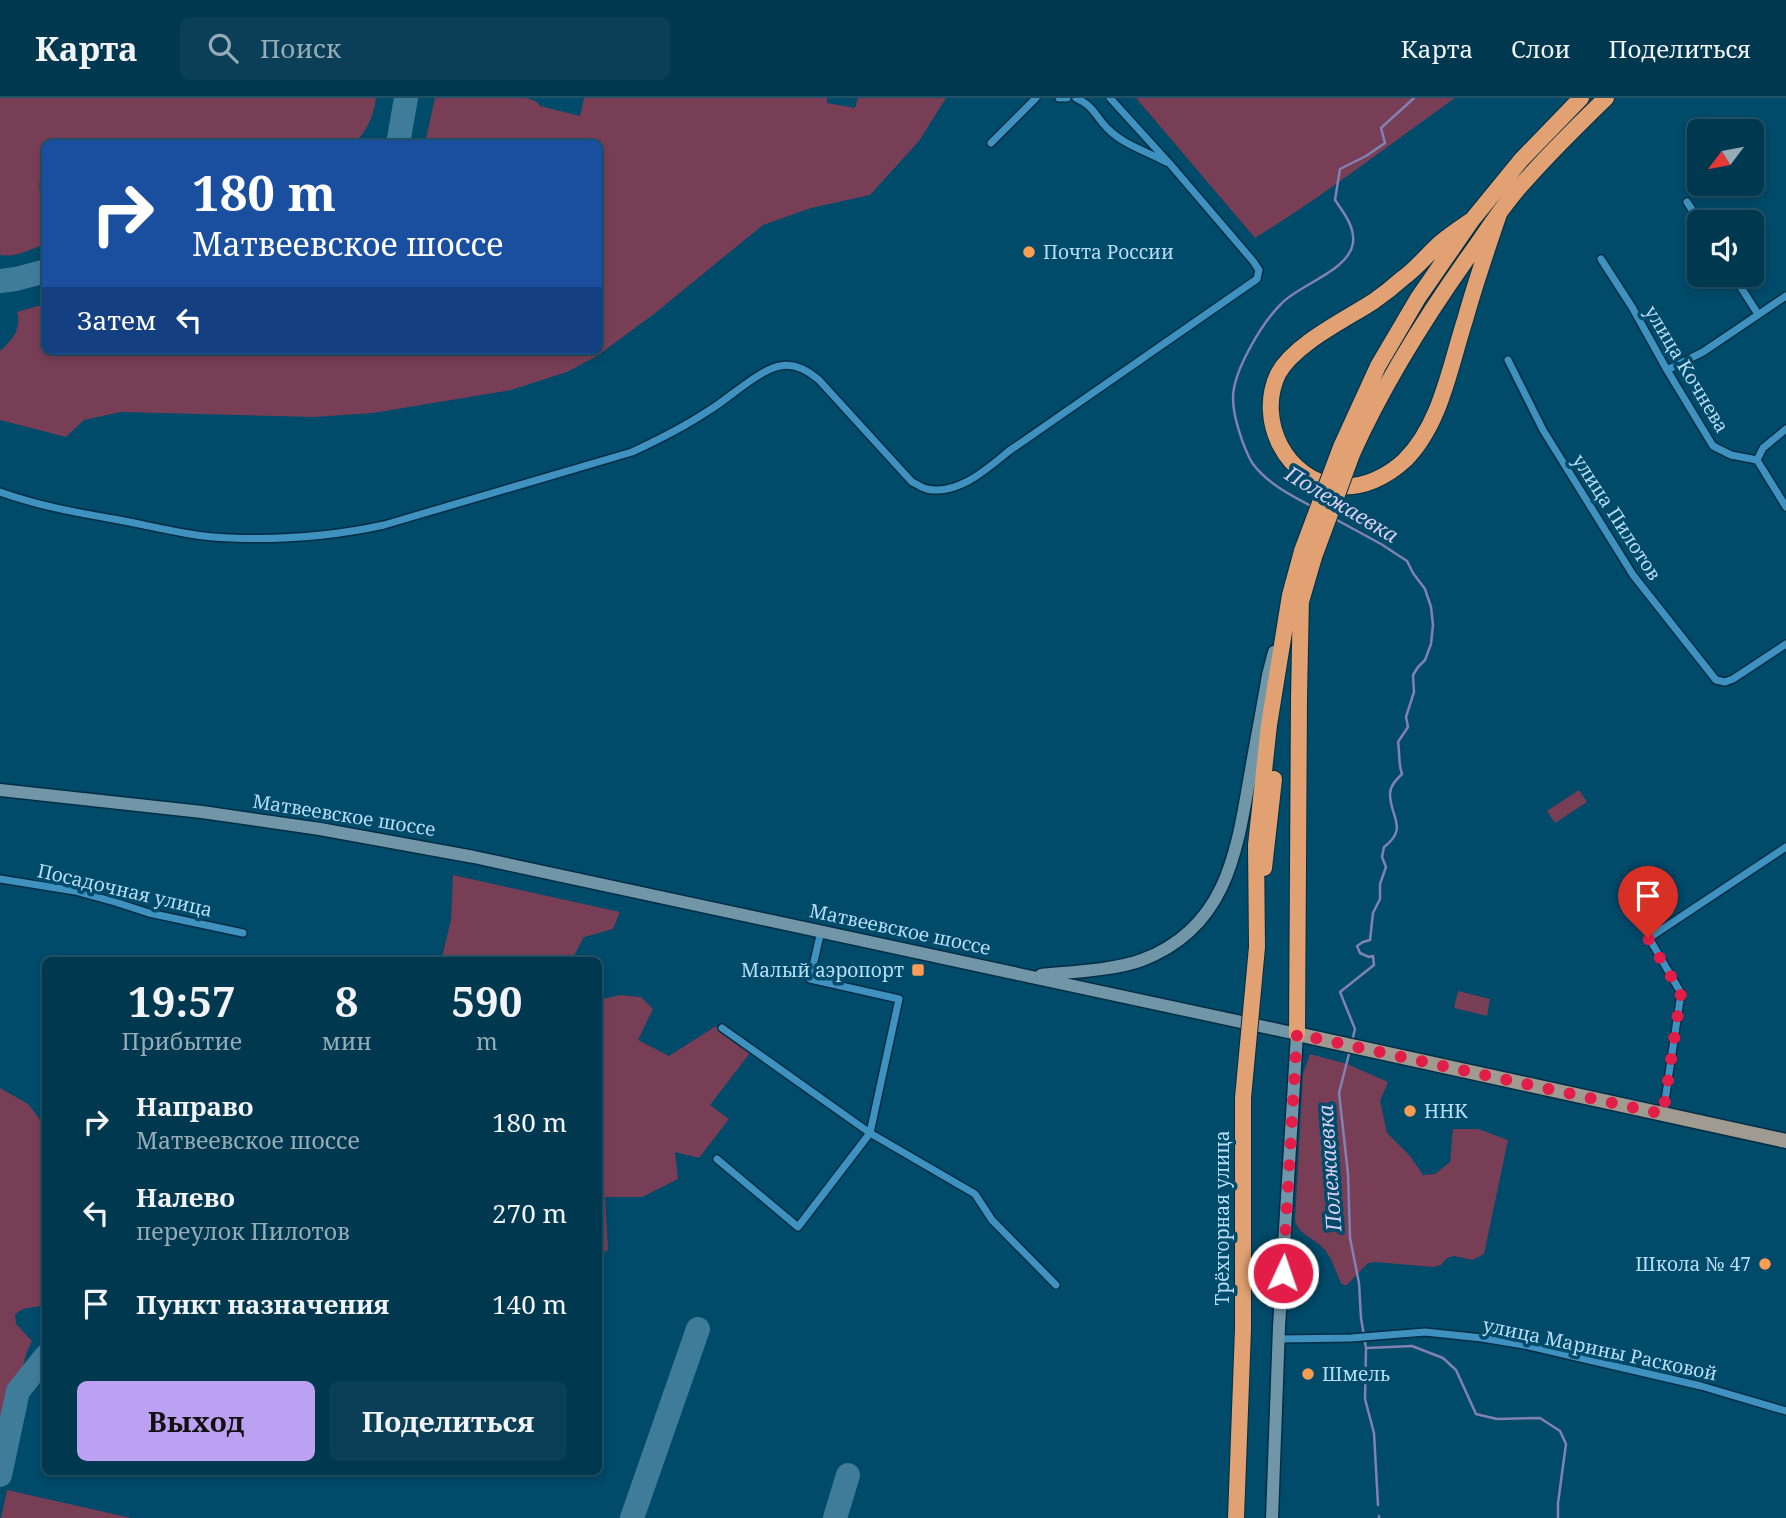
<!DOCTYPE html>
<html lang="ru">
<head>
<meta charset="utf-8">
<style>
	body { margin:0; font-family:"Noto Serif",serif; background:#0a3f57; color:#f1f3f6; height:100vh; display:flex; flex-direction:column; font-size:26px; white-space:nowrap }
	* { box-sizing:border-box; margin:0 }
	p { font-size:23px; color:#95acb7 }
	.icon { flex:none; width:38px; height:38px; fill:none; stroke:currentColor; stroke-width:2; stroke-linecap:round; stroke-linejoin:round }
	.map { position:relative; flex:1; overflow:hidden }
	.side { position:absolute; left:42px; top:859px; width:560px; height:518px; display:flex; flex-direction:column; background:#003850; border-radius:10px; box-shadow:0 4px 10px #0003,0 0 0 2px #225267 }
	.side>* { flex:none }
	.hud { position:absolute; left:42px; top:42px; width:560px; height:214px; border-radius:10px; box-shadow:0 4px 10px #0003,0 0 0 2px #225267; background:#1a4fa0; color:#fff; overflow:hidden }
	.needle { width:46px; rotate:238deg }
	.fabs { position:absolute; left:1687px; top:21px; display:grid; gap:14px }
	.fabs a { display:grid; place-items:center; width:77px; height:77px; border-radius:10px; background:#003850; box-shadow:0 4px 10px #0003,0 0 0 2px #225267; font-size:35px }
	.pin { position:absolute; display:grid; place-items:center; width:60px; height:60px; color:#fff; margin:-72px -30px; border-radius:50% 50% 50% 0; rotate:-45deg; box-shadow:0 0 7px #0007 }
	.pin .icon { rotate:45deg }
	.me { position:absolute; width:77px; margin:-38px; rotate:3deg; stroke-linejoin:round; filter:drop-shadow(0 0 5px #0008) }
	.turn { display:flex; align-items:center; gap:24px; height:147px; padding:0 35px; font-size:32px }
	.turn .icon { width:91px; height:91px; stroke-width:2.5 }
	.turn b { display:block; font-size:49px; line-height:60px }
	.then { display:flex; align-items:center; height:66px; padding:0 35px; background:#0003; gap:14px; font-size:26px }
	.eta { display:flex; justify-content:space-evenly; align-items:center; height:119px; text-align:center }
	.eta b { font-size:42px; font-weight:700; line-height:49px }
	.primary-button { display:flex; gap:14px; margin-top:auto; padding:14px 35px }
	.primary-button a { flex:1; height:80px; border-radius:10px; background:#bca0f2; color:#111; font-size:28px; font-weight:700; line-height:80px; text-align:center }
	.primary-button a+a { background:#0a3f57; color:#f1f3f6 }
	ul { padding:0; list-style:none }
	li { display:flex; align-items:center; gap:21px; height:91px; padding:0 35px }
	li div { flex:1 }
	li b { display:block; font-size:26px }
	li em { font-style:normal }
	header { display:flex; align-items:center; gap:42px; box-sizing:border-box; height:98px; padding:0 35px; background:#003850; border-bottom:2px solid #225267 }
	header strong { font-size:33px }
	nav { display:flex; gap:38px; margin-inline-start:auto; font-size:24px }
	.search { width:490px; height:63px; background:#0a3f57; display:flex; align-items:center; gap:18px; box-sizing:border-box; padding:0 24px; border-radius:10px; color:#95acb7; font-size:26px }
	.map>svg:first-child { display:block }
	.green { fill:#783e55 }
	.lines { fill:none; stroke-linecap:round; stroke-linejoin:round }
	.stream { stroke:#8281b3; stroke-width:2.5 }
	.taxiway { stroke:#3f7c9a; stroke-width:24 }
	.street-casing { stroke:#002e45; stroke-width:10 }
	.secondary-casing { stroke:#002e45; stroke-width:15 }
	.primary-casing { stroke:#002e45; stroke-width:17 }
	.highway-casing { stroke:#002e45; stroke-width:18 }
	.street { stroke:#3f91bf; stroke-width:7 }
	.secondary { stroke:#7096a8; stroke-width:12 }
	.primary { stroke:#a09b91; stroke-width:14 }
	.highway { stroke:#e1a172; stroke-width:16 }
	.highway-bridge-casing { stroke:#002e45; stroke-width:18; stroke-linecap:butt }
	.highway-bridge { stroke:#e1a172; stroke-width:16 }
	.route { stroke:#e11d48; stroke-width:12; stroke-dasharray:0 21.6 }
	.poi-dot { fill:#fc9d53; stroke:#004a6a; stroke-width:2.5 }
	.labels { text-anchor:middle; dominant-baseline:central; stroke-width:7; stroke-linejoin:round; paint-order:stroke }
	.poi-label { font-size:19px; fill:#b7ddf6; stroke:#004a6a; text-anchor:start }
	.street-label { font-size:19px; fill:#b7ddf6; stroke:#004a6a }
	.water-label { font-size:21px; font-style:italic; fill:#d7cef2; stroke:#004a6a }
</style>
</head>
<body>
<header>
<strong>Карта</strong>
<div class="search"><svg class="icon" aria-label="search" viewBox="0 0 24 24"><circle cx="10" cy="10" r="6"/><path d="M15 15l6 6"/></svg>Поиск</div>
<nav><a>Карта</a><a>Слои</a><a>Поделиться</a></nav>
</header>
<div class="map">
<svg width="1786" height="1420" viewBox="0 0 1786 1420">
	<rect width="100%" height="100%" fill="#004a6a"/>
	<path class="green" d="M0 0H376C373 20 368 30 355 45L46 46 45 83 39 85 45 146C31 151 16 160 0 157Z
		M435 0H523C530 1 536 1 540 8L580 18 584 0H827V5L855 10 858 0H946L919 43 870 97 811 110 763 127 654 216 597 258 567 274 511 292 373 315 314 319 121 314 84 322 66 339 0 322V253C12 242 22 231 17 214L45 206 46 252H86L93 256 108 252H598V46L425 45Z
		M1136 0H1455C1389 47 1325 97 1255 140Z
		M1579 692 1587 704 1555 725 1547 713Z
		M453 777 620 814 613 831 584 839 571 863H441L451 822Z
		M1458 893 1490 901 1487 918 1454 910Z
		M620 897 641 899 653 911 638 942 669 958 716 928 750 955 710 1007 729 1021 699 1060 675 1054 678 1081 642 1099H605L608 1152 599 1157V902Z
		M1310 956 1347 966 1388 984 1380 1003 1387 1035 1410 1058 1423 1077 1435 1076 1450 1064 1453 1031H1478L1508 1042 1484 1156 1472 1162 1454 1158 1447 1160 1441 1167 1433 1169 1375 1164 1368 1165 1347 1187H1344L1341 1185C1335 1173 1332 1159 1323 1150 1314 1140 1299 1137 1295 1123L1303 976Z
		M0 990 28 1006 45 1028 46 1163 41 1165 40 1173 45 1185V1206C34 1212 25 1206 15 1217L16 1226 32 1243 27 1253 0 1353Z
		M7 1392 131 1420H1Z"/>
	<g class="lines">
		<path class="stream" d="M1313 409C1292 398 1268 386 1253 366 1248 359 1245 350 1242 342 1237 328 1233 315 1233 300 1233 273 1262 225 1281 206 1298 187 1349 173 1353 145 1355 129 1344 115 1335 102L1340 71 1366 58 1385 45 1381 30 1414 0
			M1335 421 1381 446 1407 463 1413 475 1425 491 1431 509 1433 527 1431 546 1425 562 1418 569 1413 577 1414 594 1406 619 1408 629 1398 644C1400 656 1398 665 1402 676 1396 682 1390 688 1390 696 1390 719 1409 730 1384 749L1382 759 1386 769 1380 786V801L1373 815 1370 842 1363 844 1357 848 1360 855 1369 859 1373 858 1374 867 1340 894 1355 931 1352 943
			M1350 952 1339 995 1348 1076 1350 1140 1359 1185 1361 1220 1366 1250 1365 1301 1374 1335 1378 1407
			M1367 1250 1412 1248 1443 1260 1456 1272 1476 1316 1497 1321 1540 1320 1560 1333 1566 1346 1558 1405V1420
			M1379 1418V1420"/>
		<path class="taxiway" d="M398 46 406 0
			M0 183 16 181 46 173
			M0 1377 18 1293 46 1258
			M632 1420 698 1231
			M835 1420 848 1377"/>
		<defs>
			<path id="street" d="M1059 0H1067
				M1076 0C1094 8 1095 18 1108 31 1124 47 1146 53 1166 64
				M991 45 1036 0
				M1687 104 1700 124
				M1601 161 1632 209 1667 272 1713 348 1731 357 1757 362 1786 409
				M1733 177 1758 216
				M1508 262 1543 332 1633 477 1716 582 1725 584 1733 581 1786 546
				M1667 272 1703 254 1786 198
				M1757 362 1763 350 1786 331
				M0 394C39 408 79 415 119 422 156 429 193 439 230 440 281 442 334 438 384 427L632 354C658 342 684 329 708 313 727 302 760 271 780 268 796 265 808 273 819 282L912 384C917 386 922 390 927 391 958 398 988 370 1009 353L1257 181 1259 172 1253 163 1170 66 1110 0
				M0 781 75 793 115 804 149 815 243 835
				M821 833 810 881 899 901 870 1035 975 1096 992 1122 1056 1187
				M1663 1016 1681 895 1649 840 1786 749
				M717 1061 798 1129 870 1035 722 930
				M1279 1241 1351 1240 1425 1234 1482 1240 1524 1247 1701 1288 1786 1313"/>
			<path id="secondary" d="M0 692 202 714 320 731 474 759 1297 936 1279 1229 1272 1420
				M1041 877C1071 874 1115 872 1142 862 1224 831 1236 759 1249 683 1255 648 1262 613 1268 577L1274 554"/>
			<path id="primary" d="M1297 936 1786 1043"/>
			<path id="highway" d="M1472 122C1460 130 1448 138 1438 147 1426 158 1416 171 1403 180 1394 188 1384 196 1374 203 1345 222 1294 246 1278 276 1256 322 1286 383 1338 388 1363 391 1388 378 1405 362 1441 326 1450 268 1465 222 1475 186 1487 151 1499 116
				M1341 349 1378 268 1418 200 1472 122 1521 62 1581 0
				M1352 356C1383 287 1423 223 1466 162 1485 136 1502 108 1524 84 1550 55 1578 27 1606 0
				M1300 507 1314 459
				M1264 770 1274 681
				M1257 849 1256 747 1269 627 1290 497 1302 453
				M1297 936 1299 600 1301 499
				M1236 1420 1243 1231V1000"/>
		</defs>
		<use href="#street" class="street-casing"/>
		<use href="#secondary" class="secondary-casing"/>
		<use href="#primary" class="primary-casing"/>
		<use href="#highway" class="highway-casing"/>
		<use href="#street" class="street"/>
		<use href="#secondary" class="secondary"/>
		<use href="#primary" class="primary"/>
		<use href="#highway" class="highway"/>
		<defs>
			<path id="highway-bridge" d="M1302 453 1341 349
				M1314 459 1352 356
				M1243 1000 1257 849"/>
		</defs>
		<use href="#highway-bridge" class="highway-bridge-casing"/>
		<use href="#highway-bridge" class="highway-bridge"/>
	</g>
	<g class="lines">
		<path class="route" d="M1283 1175 1297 936 1663 1016 1681 895 1648 840"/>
	</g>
	<g class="poi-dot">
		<circle cx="1029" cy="154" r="7"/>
		<rect x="911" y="865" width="14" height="14" rx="3.5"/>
		<circle cx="1410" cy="1013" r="7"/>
		<circle cx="1765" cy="1166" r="7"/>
		<circle cx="1308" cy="1276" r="7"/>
	</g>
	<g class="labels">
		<g class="poi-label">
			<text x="1043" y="154">Почта России</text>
			<text x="904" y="872" text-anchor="end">Малый аэропорт</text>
			<text x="1424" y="1013">ННК</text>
			<text x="1751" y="1166" text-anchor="end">Школа № 47</text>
			<text x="1322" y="1276">Шмель</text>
		</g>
		<g class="street-label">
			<text transform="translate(1687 271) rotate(59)">улица Кочнева</text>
			<text transform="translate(1617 419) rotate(57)">улица Пилотов</text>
			<text transform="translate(344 717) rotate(9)">Матвеевское шоссе</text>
			<text transform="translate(125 792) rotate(13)">Посадочная улица</text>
			<text transform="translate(900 831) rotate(12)">Матвеевское шоссе</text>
			<text transform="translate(1222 1120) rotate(-90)">Трёхгорная улица</text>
			<text transform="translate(1600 1251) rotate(12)">улица Марины Расковой</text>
		</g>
		<g class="water-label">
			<text transform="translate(1342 406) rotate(31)">Полежаевка</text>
			<text transform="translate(1329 1070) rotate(-94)">Полежаевка</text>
		</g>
	</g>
</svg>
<div class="fabs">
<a><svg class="needle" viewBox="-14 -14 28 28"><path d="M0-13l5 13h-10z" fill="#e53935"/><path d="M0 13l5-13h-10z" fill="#95acb7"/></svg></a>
<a><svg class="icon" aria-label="sound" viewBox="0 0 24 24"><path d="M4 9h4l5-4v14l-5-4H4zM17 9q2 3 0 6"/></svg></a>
</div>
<div class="pin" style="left:1648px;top:840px;background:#d93025"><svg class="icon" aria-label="arrive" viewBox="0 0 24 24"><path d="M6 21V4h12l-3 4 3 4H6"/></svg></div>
<svg class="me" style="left:1283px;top:1175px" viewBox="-20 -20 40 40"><circle r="17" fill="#e11d48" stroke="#fff" stroke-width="3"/><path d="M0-11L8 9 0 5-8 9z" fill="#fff"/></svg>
<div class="hud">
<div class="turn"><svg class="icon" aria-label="right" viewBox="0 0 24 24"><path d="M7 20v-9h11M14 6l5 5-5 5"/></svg><div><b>180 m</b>Матвеевское шоссе</div></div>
<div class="then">Затем<svg class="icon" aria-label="left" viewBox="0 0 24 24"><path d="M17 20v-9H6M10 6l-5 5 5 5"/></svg></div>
</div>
<section class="side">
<div class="eta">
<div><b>19:57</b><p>Прибытие</p></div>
<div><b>8</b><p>мин</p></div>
<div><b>590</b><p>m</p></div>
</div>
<ul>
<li><svg class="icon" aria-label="right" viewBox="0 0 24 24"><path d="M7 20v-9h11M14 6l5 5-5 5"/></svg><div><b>Направо</b><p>Матвеевское шоссе</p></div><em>180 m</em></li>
<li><svg class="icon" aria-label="left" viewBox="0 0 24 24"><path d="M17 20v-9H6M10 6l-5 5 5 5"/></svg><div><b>Налево</b><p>переулок Пилотов</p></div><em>270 m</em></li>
<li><svg class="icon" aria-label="arrive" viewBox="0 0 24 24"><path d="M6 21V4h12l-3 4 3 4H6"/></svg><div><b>Пункт назначения</b></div><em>140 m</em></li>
</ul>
<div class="primary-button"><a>Выход</a><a>Поделиться</a></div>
</section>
</div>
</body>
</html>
